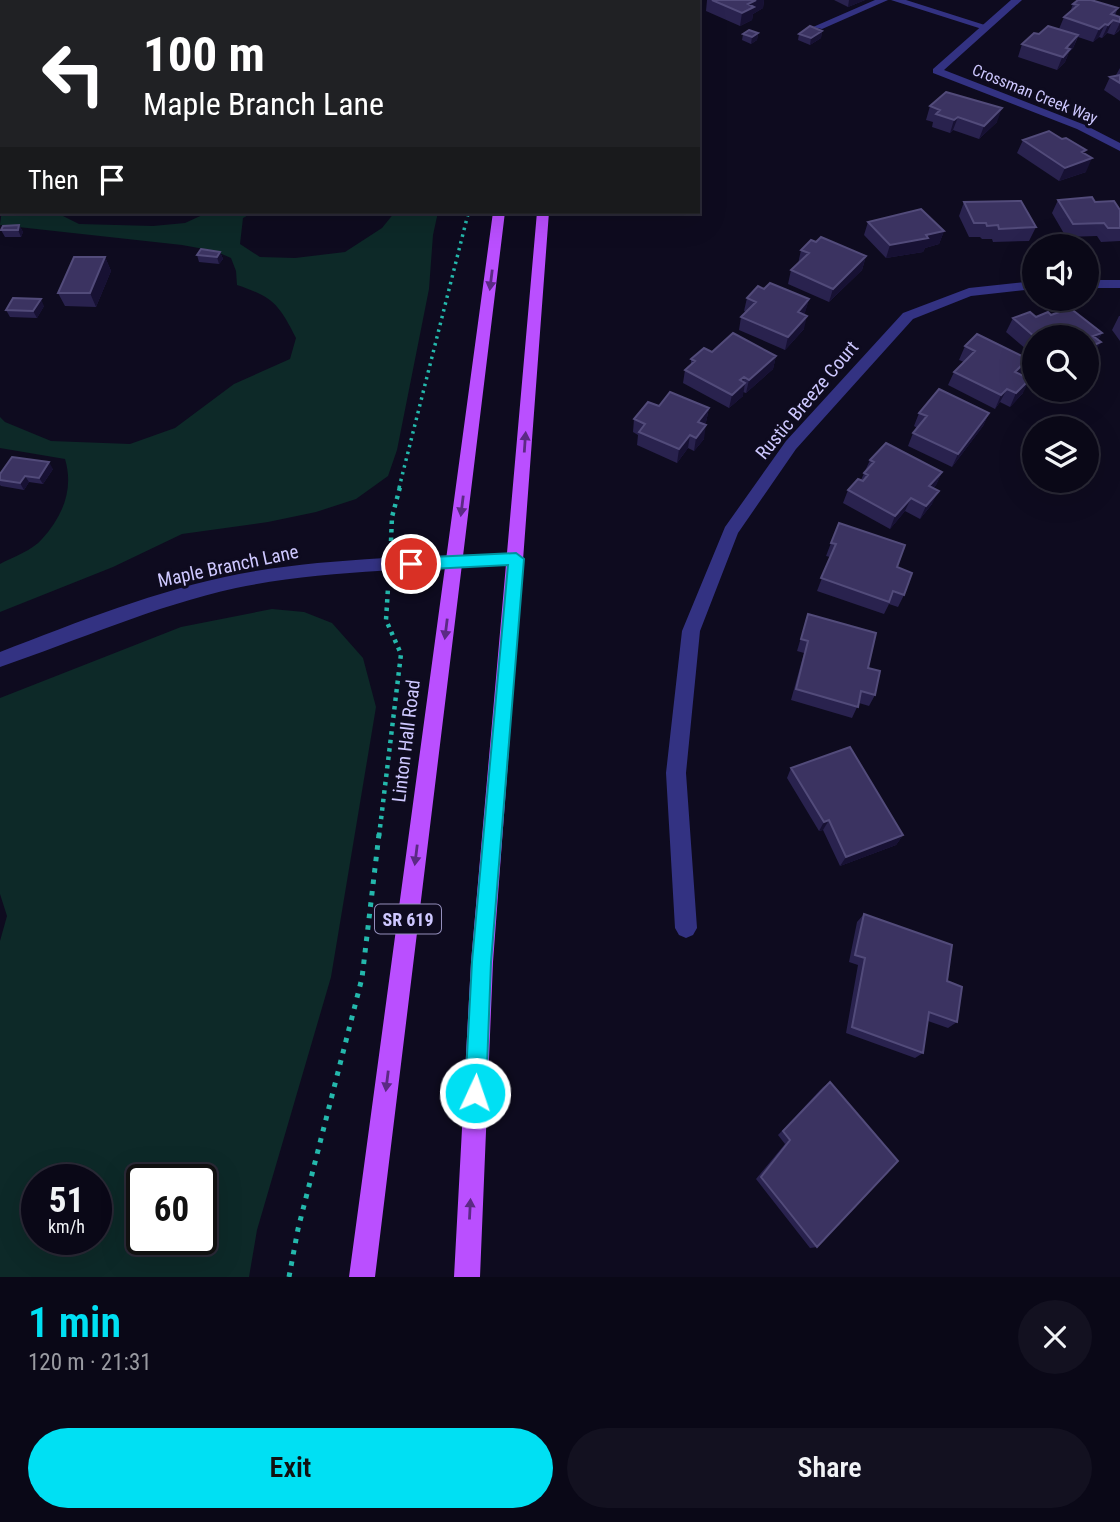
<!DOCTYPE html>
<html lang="en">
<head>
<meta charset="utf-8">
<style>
	body { margin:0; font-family:"Roboto Condensed",sans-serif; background:#131120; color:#f1f3f6; height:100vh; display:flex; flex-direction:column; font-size:26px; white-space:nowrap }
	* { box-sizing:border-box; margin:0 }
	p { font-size:23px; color:#999aa1 }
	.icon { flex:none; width:38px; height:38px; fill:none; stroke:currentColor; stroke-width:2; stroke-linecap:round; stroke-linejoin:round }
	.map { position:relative; height:1277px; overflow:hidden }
	.drawer { display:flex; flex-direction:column; background:#0a0817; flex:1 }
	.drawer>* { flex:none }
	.banner { position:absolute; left:0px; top:0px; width:700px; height:214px; box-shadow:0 7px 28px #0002,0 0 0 2px #2a2936; background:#202124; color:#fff; overflow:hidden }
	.controls { position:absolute; left:1022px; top:234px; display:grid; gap:14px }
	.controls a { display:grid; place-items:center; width:77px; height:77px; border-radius:50%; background:#0a0817; box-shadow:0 7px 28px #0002,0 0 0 2px #2a2936; font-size:35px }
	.speed { position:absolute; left:21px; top:1164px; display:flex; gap:14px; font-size:35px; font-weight:700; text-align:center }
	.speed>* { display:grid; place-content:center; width:91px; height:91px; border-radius:50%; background:#0a0817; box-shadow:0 7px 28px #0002,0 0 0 2px #2a2936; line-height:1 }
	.speed small { font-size:18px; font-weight:400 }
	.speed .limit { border:4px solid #111; border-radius:10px; background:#fff; color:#111 }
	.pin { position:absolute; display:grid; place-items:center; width:60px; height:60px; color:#fff; margin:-30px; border:4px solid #fff; border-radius:50%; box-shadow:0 2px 7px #0007 }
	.me { position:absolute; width:77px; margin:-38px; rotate:3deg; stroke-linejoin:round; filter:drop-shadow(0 0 5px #0008) }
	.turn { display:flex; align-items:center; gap:24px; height:147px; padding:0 28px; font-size:32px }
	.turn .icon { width:91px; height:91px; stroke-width:2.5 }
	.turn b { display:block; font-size:49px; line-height:60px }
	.then { display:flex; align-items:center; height:66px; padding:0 28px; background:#0003; gap:14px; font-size:26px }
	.round { display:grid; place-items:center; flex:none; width:74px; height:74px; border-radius:37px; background:#131120 }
	.headline { display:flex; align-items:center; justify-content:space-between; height:119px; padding:0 28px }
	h1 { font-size:42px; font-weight:600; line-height:52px; color:#00e0f3 }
	.action { display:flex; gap:14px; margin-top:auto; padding:14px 28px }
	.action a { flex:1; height:80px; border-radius:42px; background:#00e0f3; color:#111; font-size:28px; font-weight:600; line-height:80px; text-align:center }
	.action a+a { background:#131120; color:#f1f3f6 }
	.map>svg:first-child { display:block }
	.green { fill:#0d2928; fill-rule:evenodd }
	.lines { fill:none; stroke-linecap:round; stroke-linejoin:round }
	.path-far3 { stroke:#24b8ac; stroke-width:2.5; stroke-dasharray:2 3.5; stroke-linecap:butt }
	.path-far2 { stroke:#24b8ac; stroke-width:3.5; stroke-dasharray:2.5 4.5; stroke-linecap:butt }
	.path-far1 { stroke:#24b8ac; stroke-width:4.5; stroke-dasharray:3.5 5; stroke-linecap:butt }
	.path { stroke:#24b8ac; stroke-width:5; stroke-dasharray:4.5 7; stroke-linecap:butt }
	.service { fill:#333282; fill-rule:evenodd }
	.minor { fill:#333282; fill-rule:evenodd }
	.primary { fill:#ba4fff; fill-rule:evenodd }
	.wall { fill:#29224e }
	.shaded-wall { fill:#171133 }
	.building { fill:#3b3361; stroke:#524b7a; stroke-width:2 }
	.oneway { fill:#5b2a84 }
	.route { fill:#00e0f3; stroke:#00929e; stroke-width:2 }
	.labels { text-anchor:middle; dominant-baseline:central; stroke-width:6; stroke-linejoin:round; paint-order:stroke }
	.far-street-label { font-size:16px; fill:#cec8ff; stroke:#0e0b1f }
	.shield { fill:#0e0b1f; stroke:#948fbc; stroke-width:2 }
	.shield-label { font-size:18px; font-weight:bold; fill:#cec8ff }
	.street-label { font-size:19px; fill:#cec8ff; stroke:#0e0b1f }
</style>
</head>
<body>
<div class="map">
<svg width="1120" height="1277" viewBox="0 0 1120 1277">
	<rect width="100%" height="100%" fill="#0e0b1f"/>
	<path class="green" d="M2 209V212H55L79 224 153 226 185 223 209 212H254L243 218 240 244 260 257 295 258 345 252 382 228 395 212H438L433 235 429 289 397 450 388 476 356 499 316 512 268 522 182 534 113 567 0 612V564C13 557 33 550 42 539 63 516 74 489 65 459L0 448V417L5 422 51 441 130 444 175 428 234 384 290 359 296 338C279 304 273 297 237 285L236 271 231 258 215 251 182 245 0 225Z
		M272 609 304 612 332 623 363 658 376 707 331 977 257 1230 249 1277H0V941L7 916 0 894V698L181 627ZM37 1180H96V1239H37ZM142 1180H201V1239H142Z"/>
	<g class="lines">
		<path class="path-far3" d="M467 215 468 212"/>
		<path class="path-far2" d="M399 488 468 214"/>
		<path class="path-far1" d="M391 541 392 517 400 487
			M379 836 401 654 386 620 388 588"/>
		<path class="path" d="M289 1277 298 1229 362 978 379 834"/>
		<path class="service" d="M875 0H888L822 29 813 27Z
			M891 0H906L991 27 982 29Z"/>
		<path class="minor" d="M114 0H126L112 2Z
			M1011 0H1022L944 70 1085 125 1120 143V151L1077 129 933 73V69Z
			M0 59H2L0 66Z
			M1087 280H1120V288H1087Z
			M1034 281V289L971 296 913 319 796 449 738 533 700 631 686 773 697 928 693 935 686 938 679 935 675 928 666 773 682 631 725 527 786 441 903 313 969 288Z
			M516 553 522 554 524 559 522 564 516 565C423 570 328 569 236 588 154 606 79 640 0 667V652C78 622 157 590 239 574 330 557 423 557 516 553Z"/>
		<path class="primary" d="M520 0H530V2H520Z
			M555 0H565V2H555Z
			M493 212H505L375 1277H349Z
			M537 212H549L493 962 480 1277H454L471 962Z"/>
	</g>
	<path class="wall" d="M413 0H446L445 2H413Z
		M707 0H764L763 8 753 14 752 20 740 26 706 11Z
		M834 0H865L848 7Z
		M1073 4 1118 8 1115 15 1120 17V29L1119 31 1114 35 1107 33 1102 38 1099 37 1093 42 1078 37 1073 48 1069 52 1065 62 1057 70 1018 57 1022 44 1039 34 1059 29 1064 17 1070 12Z
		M822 31 821 38 810 45 798 40 799 34Z
		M758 33 757 40 751 44 742 40 743 34Z
		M1120 68V101L1104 90 1110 77 1116 75Z
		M930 106 997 122 979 139 953 130 950 133 932 127 933 122 926 120Z
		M1062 139 1086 150 1084 153 1086 172 1059 181 1017 153 1023 140Z
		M1058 200 1095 202 1120 210V241L1101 242 1097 236 1066 237 1052 213Z
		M964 202 1036 227 1029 241 993 242 992 239H982L980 237H969L959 216Z
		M868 222 944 231 939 244 925 248 923 252 886 258 864 235Z
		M19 225 23 232 21 237H5L1 230Z
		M816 242 866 256 862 270 829 302 788 284 791 270 798 264 801 250Z
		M220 252 223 259 219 264 199 262 197 255Z
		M105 257 111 271 96 307 65 306 58 293Z
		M764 289 809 299 804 315V329L785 350 739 330 741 317 746 312 744 311 747 298Z
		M44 306 37 318 10 317 6 310Z
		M1051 315 1102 333 1098 340 1093 356 1087 338H1034V356L1006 332 1013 318Z
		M1119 316H1120V341L1112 330Z
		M965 346 1021 372 1019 374 1023 393 1010 407 1000 402 995 409 948 385 954 372 964 362 959 360Z
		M712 352 776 356 773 369 746 393 743 392V396L729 408 683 383 685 370 691 365V359Z
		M659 406 709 408 706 422 704 425V439L694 451 688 448 677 463 637 445 638 435 633 432 634 419Z
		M919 413H989L983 426 952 467 908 446 913 433 917 428 914 426Z
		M870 460 942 472 936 485 933 488 932 504 920 519 905 511 890 529 843 503 848 490 861 480Z
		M53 469 43 484 29 482 24 490 1 486 0 485V474Z
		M831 543 897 567 904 595 898 607 889 604 884 614 817 591 830 557 826 556Z
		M808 614 868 668 875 695 869 706 859 703 852 718 791 700 804 653 797 651Z
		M791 768 903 835 896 845 840 866 823 830 819 831 787 778Z
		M864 914 947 981 957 1022 948 1028 928 1021 923 1053 915 1058 846 1033 858 965 849 962 857 922Z
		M830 1082 817 1247 810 1248 756 1179 785 1144 778 1135 823 1087Z"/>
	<path class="shaded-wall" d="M316 0H329L330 2H316Z
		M756 0H764L763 8 753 14 752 20 740 26 742 13 748 4Z
		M849 0H865L848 7Z
		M1113 20 1107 33 1102 38 1108 25Z
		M1120 23V29L1114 35Z
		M1105 24 1099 37 1093 42 1099 29Z
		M822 31 821 38 810 45 811 38Z
		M758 33 757 40 751 44 752 37Z
		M1078 35 1073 48 1069 52 1065 62 1057 70 1066 48Z
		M1002 108 997 122 979 139 984 126Z
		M958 117 953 130 950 133 954 120Z
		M1086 150 1080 163 1092 158 1086 172 1059 181 1065 168 1082 152Z
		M19 225 23 232 21 237 18 230Z
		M944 231 939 244 925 248 923 252 886 258 890 245Z
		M220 252 223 259 219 264 217 257Z
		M866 256 862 270 829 302 833 289Z
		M105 257 111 271 96 307 90 293Z
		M41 299 44 306 37 318 33 311Z
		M809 299 805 313 794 325 798 312Z
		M807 316 804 329 785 350 788 337Z
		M1102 333 1095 345 1101 342 1093 356 1087 359V348L1093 336Z
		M776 356 773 369 746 393 749 380Z
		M1028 359 1021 372 1008 386 1015 372Z
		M744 377 742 386 745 383 743 396 729 408 732 395 740 380Z
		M1030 379 1023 393 1010 407 1016 393Z
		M1007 389 1000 402 995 409 1001 395Z
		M709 408 706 422 696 436 698 422Z
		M989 413 983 426 952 467 958 454Z
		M706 425 704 439 694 451 696 438Z
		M690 435 688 448 677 463 679 449Z
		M49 462 53 469 43 484 39 478Z
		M942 472 936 485 923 499 929 486Z
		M25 476 29 482 24 490 20 483Z
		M939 491 932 504 920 519 926 506Z
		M911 498 905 511 890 529 895 516Z
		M829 820 823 830 819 831 824 822Z
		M903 835 896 845 840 866 846 857Z"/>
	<path class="building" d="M636 0H684L685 2H636Z
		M712 0H756L748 4 754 7 742 13Z
		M1078 0H1091L1118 8 1111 14 1120 17V22L1113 20 1108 25 1105 24 1099 29 1064 17 1078 5 1073 4Z
		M810 26 822 31 811 38 799 34Z
		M1048 26 1078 35 1066 48 1070 49 1063 57 1022 44 1034 33 1039 34Z
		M749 30 758 33 752 37 743 34Z
		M1120 75V83L1110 77Z
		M946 92 1002 108 984 126 958 117 954 120 936 114 940 110 930 106Z
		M1049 131 1062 139 1066 138 1086 150 1082 152 1092 158 1065 168 1023 140Z
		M1092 197 1095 202 1114 201 1120 210V228H1108L1104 223 1073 224 1058 200Z
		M1021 201 1036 227 999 229 998 225 987 226 986 223H974L964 202Z
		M921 209 944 231 926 235 928 238 890 245 868 222Z
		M19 225 18 230H1L3 226Z
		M821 237 866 256 833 289 791 270 809 253 801 250 811 240 816 242Z
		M201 249 220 252 217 257 197 255Z
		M74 257H105L90 293H58Z
		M770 283 809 299 798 312 807 316 788 337 741 317 756 302 747 298 758 286 764 289Z
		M13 298 41 299 33 311 6 310Z
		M1070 308 1102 333 1093 336 1101 342 1087 348V338H1036L1013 318 1030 312 1036 317 1048 312 1051 315Z
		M733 333 776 356 749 380 744 377 740 380 745 383 732 395 685 370 695 361 691 359 704 348 712 352Z
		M977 334 1028 359 1015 372 1030 379 1016 393 1007 389 1001 395 954 372 975 351 965 346Z
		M939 389 989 413 958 454 913 433 927 416 919 413Z
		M670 392 709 408 698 422 706 425 696 438 690 435 679 449 639 432 645 424 634 419 648 402 659 406Z
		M886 443 942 472 929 486 939 491 926 506 911 498 895 516 848 490 858 479 863 481 868 475 864 473 874 462 870 460Z
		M12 457 49 462 39 478 25 476 20 483 0 480V474Z
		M839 523 905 545 897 567 912 573 904 595 893 591 889 602 821 578 836 544 831 543Z
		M808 614 876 633 868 668 880 671 875 695 861 691 858 707 796 689 808 641 801 639Z
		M850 747 903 835 846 857 829 820 824 822 791 768Z
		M864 914 952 945 947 981 962 987 957 1022 929 1012 923 1053 852 1027 865 958 855 955Z
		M830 1082 898 1161 817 1247 761 1177 790 1140 783 1131Z"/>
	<defs><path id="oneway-solid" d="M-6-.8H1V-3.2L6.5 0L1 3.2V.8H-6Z" transform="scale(1.75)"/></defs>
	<g class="oneway">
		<use href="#oneway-solid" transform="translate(491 280) rotate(97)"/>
		<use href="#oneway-solid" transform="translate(525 442) rotate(-86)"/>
		<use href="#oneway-solid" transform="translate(462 506) rotate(97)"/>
		<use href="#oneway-solid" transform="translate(446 629) rotate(97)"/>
		<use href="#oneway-solid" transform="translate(416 855) rotate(97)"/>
		<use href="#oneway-solid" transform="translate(387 1081) rotate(97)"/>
		<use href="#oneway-solid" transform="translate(470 1209) rotate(-87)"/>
	</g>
	<path class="route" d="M516 553 524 559 491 962 486 1093 483 1101 475 1104 468 1101 465 1093 472 962 508 565 411 570 404 564 411 558Z"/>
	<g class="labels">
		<g class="far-street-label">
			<text transform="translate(1035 94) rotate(22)">Crossman Creek Way</text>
		</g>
		<rect class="shield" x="375" y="904.5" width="66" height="29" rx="5"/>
		<g class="shield-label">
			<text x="408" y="919">SR 619</text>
		</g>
		<g class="street-label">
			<text transform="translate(807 400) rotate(-50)">Rustic Breeze Court</text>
			<text transform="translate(228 566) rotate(-12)">Maple Branch Lane</text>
			<text transform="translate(406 741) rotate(-83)">Linton Hall Road</text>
		</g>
	</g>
</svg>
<div class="controls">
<a><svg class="icon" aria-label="sound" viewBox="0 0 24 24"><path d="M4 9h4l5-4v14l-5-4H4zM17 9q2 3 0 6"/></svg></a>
<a><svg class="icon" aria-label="search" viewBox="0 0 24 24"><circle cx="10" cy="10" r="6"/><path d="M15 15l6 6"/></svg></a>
<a><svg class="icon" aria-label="layers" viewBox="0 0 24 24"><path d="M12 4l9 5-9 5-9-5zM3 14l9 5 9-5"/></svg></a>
</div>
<div class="speed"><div>51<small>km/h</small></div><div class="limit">60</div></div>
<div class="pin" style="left:411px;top:564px;background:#d93025"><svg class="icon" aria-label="arrive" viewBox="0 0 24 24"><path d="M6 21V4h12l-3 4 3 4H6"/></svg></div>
<svg class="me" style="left:475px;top:1093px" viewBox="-20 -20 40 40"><circle r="17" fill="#00e0f3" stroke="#fff" stroke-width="3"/><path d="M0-11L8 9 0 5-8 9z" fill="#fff"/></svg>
<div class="banner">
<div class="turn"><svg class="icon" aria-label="left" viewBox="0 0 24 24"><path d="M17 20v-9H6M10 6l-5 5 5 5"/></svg><div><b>100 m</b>Maple Branch Lane</div></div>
<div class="then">Then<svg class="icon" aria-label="arrive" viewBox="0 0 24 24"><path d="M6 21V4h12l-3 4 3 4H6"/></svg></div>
</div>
</div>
<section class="drawer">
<div class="headline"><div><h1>1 min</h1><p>120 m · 21:31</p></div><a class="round"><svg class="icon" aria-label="close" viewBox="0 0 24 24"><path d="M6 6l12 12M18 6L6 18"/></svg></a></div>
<div class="action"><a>Exit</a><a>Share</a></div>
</section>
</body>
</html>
